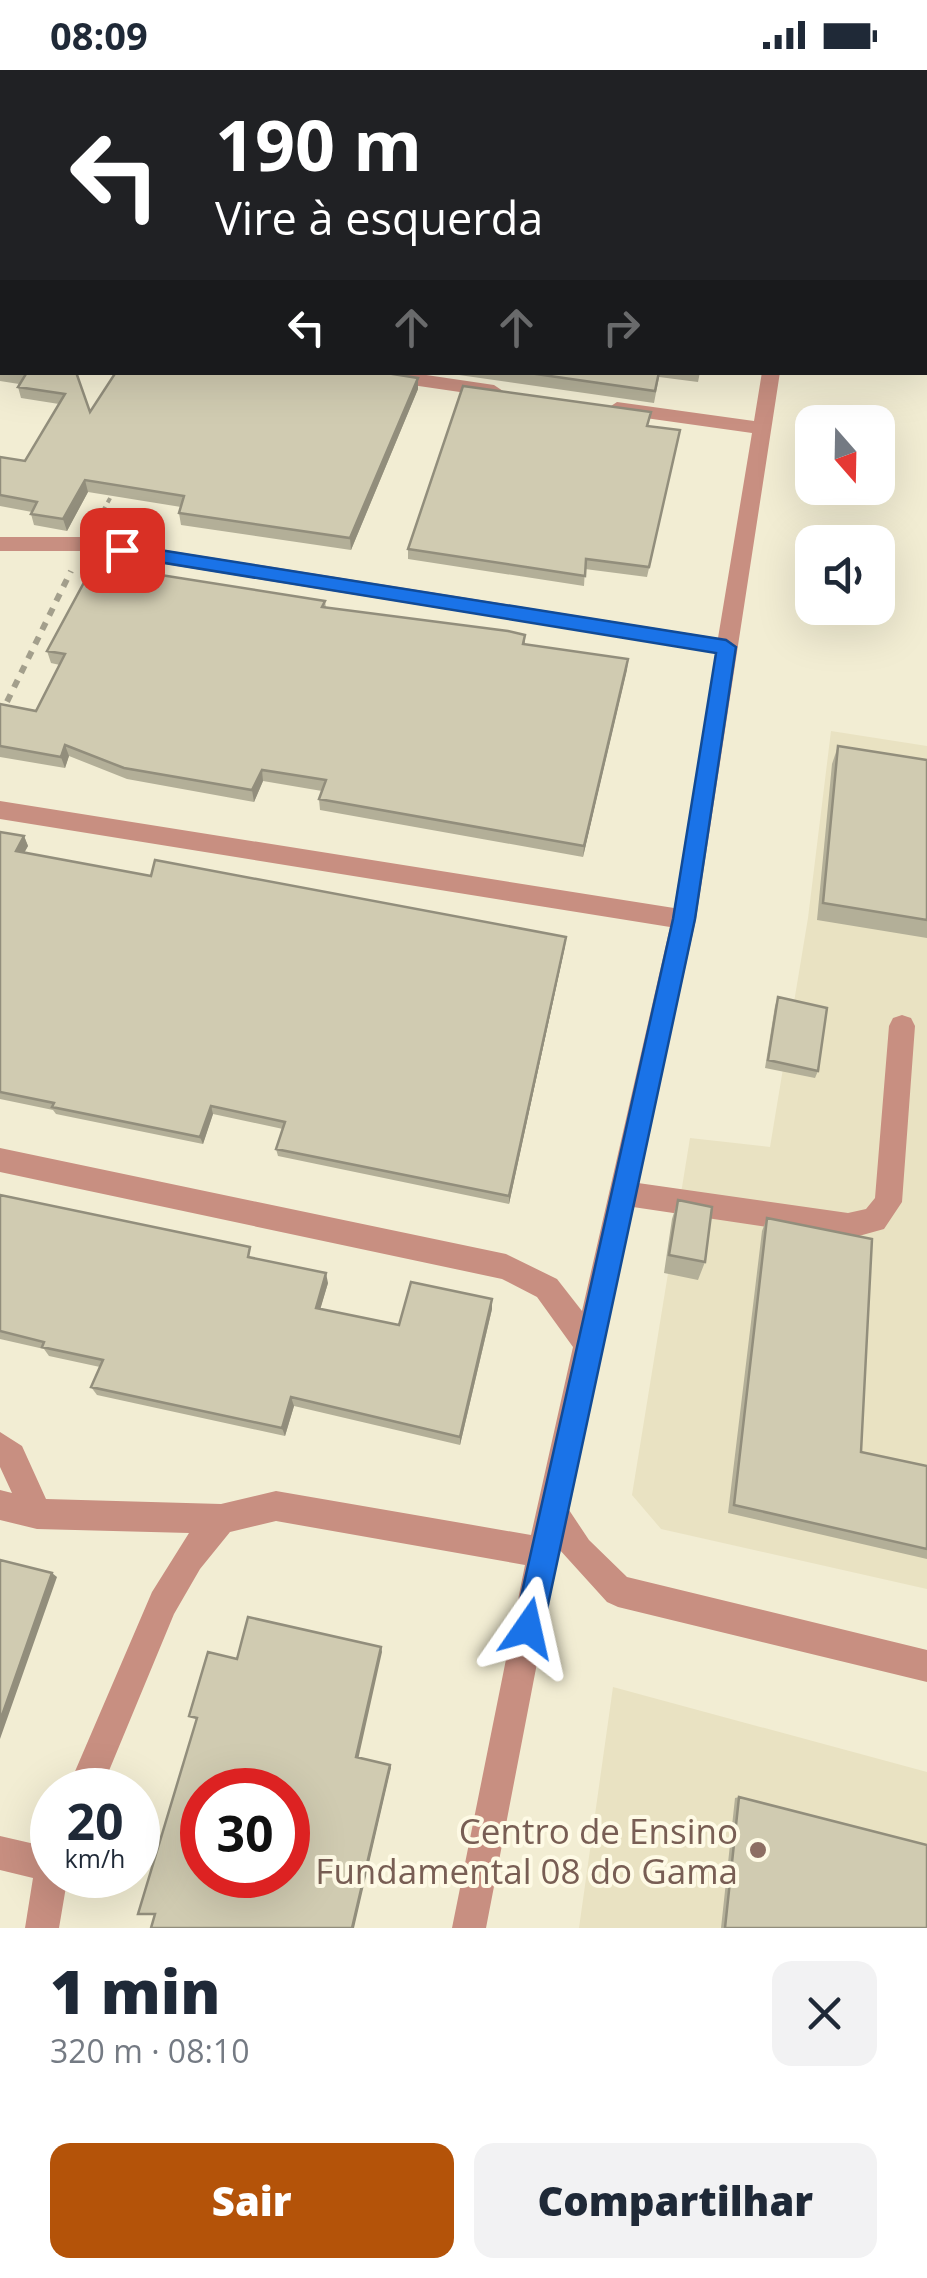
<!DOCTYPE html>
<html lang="pt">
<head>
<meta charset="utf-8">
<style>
	body { margin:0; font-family:"Open Sans",sans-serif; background:#f2f2f3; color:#1f2937; height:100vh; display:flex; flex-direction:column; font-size:38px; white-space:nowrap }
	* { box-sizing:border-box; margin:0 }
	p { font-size:32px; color:#747a83 }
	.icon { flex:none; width:55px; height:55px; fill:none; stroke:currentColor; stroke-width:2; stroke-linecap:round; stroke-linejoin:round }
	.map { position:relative; height:1858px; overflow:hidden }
	.drawer { display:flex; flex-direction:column; background:#fff; flex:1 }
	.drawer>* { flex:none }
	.top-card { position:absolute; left:0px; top:0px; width:928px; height:305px; box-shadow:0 10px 40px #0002; background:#202124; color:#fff; overflow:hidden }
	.needle { width:65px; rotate:160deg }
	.fabs { position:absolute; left:795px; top:335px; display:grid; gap:20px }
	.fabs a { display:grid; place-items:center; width:100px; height:100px; border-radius:20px; background:#fff; box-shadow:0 10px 40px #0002; font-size:50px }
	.speed { position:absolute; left:30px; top:1698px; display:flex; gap:20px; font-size:50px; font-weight:700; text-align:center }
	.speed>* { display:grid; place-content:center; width:130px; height:130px; border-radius:50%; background:#fff; box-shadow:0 10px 40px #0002; line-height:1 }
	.speed small { font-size:25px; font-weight:400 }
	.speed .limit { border:15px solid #d22; background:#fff; color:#111 }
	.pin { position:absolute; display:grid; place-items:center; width:85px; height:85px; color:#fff; margin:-42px; border-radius:20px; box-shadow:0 5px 15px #0006 }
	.me { position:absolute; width:110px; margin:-55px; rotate:11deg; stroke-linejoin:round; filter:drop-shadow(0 0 8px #0008) }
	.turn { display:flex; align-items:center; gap:35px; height:210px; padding:0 50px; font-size:45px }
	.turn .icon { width:130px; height:130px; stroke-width:2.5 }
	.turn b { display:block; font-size:70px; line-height:85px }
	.lanes { display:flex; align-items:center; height:95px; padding:0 50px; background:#0003; justify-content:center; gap:50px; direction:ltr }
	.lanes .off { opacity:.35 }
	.round { display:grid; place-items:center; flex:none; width:105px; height:105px; border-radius:20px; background:#f2f2f3 }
	.overview { display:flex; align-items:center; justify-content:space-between; height:170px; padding:0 50px }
	h1 { font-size:60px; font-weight:800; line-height:75px }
	.primary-button { display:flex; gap:20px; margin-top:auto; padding:20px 50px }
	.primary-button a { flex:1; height:115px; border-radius:20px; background:#b45309; color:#fff; font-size:40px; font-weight:800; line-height:115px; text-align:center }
	.primary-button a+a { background:#f2f2f3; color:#1f2937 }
	.status { display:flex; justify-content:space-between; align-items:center; height:70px; padding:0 50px; background:#fff; direction:ltr }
	.status svg { height:28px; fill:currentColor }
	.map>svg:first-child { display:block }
	.built { fill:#e9e2c2 }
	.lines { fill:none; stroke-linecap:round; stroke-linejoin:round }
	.path-far1 { stroke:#a39f8c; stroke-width:4; stroke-dasharray:5 5; stroke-linecap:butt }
	.path { stroke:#a39f8c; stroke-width:6; stroke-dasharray:8 8; stroke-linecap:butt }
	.minor { fill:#c88f81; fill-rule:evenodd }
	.major { fill:#9e3c23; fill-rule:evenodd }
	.wall { fill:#b3af98 }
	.shaded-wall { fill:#928e7c }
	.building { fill:#d0cbb1; stroke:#928e7c; stroke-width:2.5; fill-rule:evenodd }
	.route { fill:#1a73e8; stroke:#114b97; stroke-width:2.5 }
	.education-dot { fill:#8d6e63; stroke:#fefae5; stroke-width:4 }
	.labels { text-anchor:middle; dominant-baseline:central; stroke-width:8; stroke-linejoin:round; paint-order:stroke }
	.near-education-label { font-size:35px; fill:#785e54; stroke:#fefae5; text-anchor:end }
</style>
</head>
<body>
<div class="status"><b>08:09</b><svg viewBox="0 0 49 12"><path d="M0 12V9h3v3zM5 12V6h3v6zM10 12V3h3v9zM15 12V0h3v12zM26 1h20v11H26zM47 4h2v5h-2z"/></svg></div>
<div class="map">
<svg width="927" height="1858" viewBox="0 0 927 1858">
	<rect width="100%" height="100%" fill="#f2edd3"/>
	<path class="built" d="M831 661 927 676V1519L661 1459 632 1425 690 1068 770 1077 808 848Z
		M613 1617 927 1702V1858H579Z"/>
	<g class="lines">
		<path class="path-far1" d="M98 450 114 421"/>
		<path class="path" d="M0 646 71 501"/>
		<path class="minor" d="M633 0H649V2H634Z
			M0 141H2V151H0Z
			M0 248H2V258H0Z
			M355 302H406L494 315 503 321 494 327 364 308Z
			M762 302H780L696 849 638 1113 848 1143 866 1139 875 1128 889 956 893 948 902 945 911 948 915 956 902 1132 884 1159 848 1169 633 1137 567 1437 589 1470 627 1507 927 1580V1612L618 1537 607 1532 559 1479 486 1858H452L525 1495 276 1451 230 1462 200 1499 174 1544 101 1720H67L152 1522 189 1463 37 1459 0 1450V1420L12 1423 0 1397V1362L22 1376 46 1429 221 1434 276 1421 531 1465 573 1277 537 1227 502 1209 0 1102V1078L506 1184 557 1209 582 1241 670 857 0 749V731L674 838 716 583 84 481H0V467H84L718 568 752 363 617 344 608 338 617 332 754 351Z
			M0 1766 52 1778V1805H68L59 1858H25L33 1808 0 1800Z"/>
		<path class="major" d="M2 54V67L0 68V55Z"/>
	</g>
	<path class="wall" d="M2 279V302H76L90 342 418 319 351 480 181 455 179 443 181 437 88 422 67 461 34 455 31 444 32 442 0 436V387L25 391 59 334 21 328 18 317 19 314 0 311V283Z
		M438 302H700L698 312 659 307 654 333Z
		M648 356 678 371 647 507 585 499 584 516 408 489V479Z
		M123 513 325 531 326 538 525 565V574L628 589 583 787 320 740 319 729 322 721 263 711 254 732 127 709 69 686 65 698 0 687V634L36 641 60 595 51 593 47 581Z
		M838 676 927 690V868L817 850 832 694Z
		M0 762 24 766 28 776 24 783 151 806 565 876 509 1134 278 1086 276 1079 283 1059 213 1044 203 1074 56 1044 53 1040 0 1029Z
		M778 927 818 1001 815 1008 765 998 775 936Z
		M0 1125 253 1188 328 1213 320 1239 399 1255 492 1239 460 1375 294 1336 285 1366 97 1325 91 1317 100 1297 49 1286 44 1279 0 1269Z
		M678 1130 705 1192 698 1210 664 1203 672 1149Z
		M767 1148 861 1382 927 1396V1489L728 1443 762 1161Z
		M739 1727 927 1858H721L735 1728Z"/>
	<path class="shaded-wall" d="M418 308V319L351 480 350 468Z
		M85 410 88 422 67 461 63 449Z
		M628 589 627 600 583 787 584 776Z
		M65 675 69 686 65 698 61 687Z
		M262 700 263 711 254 732 252 720Z
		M24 766 28 776 20 790 16 781Z
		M566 867 565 876 509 1134V1126Z
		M211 1036 213 1044 203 1074 200 1067Z
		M326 1203 328 1213 318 1247 316 1238Z
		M492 1229V1239L460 1375V1367Z
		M291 1327 294 1336 285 1366 282 1358Z
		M52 1503 57 1507 0 1669V1651Z
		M381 1577 382 1582 358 1690 356 1687Z
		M390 1695 391 1698 354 1858H352Z"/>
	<path class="building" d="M126 0H357L356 2H124Z
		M513 0H584V2H512Z
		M708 0H757V2H708Z
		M2 279V301L0 300V283Z
		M15 302H76L90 342 116 302H380L418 308 350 468 179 443 184 426 85 410 63 449 31 444 37 432 0 425V387L25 391 65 324 18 317 26 304Z
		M522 302H659L655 321Z
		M463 316 651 342 647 356 680 360 649 497 586 489 585 506 408 479Z
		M129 500 325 531 322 537 508 561 525 565 523 574 628 589 584 776 319 729 326 710 262 700 252 720 124 698 65 675 61 687 0 676V634L36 641 65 584 47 581 87 507 123 513Z
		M838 676 927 690V850L823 833Z
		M0 762 24 766 16 781 151 806 155 790 566 867 509 1126 276 1079 285 1052 211 1036 200 1067 52 1037 54 1033 0 1022Z
		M778 927 827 938 818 1001 768 990Z
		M0 1125 250 1177 248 1187 326 1203 316 1238 399 1255 411 1212 492 1229 460 1367 291 1327 282 1358 91 1317 103 1290 42 1277 44 1272 0 1261Z
		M678 1130 712 1137 705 1192 669 1185Z
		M767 1148 872 1169 861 1382 927 1396V1479L734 1435Z
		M0 1490 52 1503 0 1651Z
		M248 1547 381 1577 356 1687 390 1695 352 1858H151L155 1844H138L197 1648 189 1646 208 1582 237 1589ZM202 1720H288V1805H202Z
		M739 1727 927 1775V1858H725Z"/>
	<path class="route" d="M122 474 726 570 736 577 695 849 543 1558 538 1568 528 1572 518 1568 514 1558 673 849 716 583 116 485 113 480Z"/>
	<circle class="education-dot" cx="758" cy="1780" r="10"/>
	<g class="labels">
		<g class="near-education-label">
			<text x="738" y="1760">Centro de Ensino<tspan x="738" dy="40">Fundamental 08 do Gama</tspan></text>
		</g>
	</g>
</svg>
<div class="fabs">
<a><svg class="needle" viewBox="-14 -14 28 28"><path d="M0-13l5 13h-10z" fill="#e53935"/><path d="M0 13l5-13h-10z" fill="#747a83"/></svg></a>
<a><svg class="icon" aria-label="sound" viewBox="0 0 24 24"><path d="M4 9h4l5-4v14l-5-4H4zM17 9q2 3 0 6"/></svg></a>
</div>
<div class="speed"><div>20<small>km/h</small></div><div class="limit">30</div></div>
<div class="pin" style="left:122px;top:480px;background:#d93025"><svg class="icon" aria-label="arrive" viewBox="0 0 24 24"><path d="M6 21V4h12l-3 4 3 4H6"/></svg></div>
<svg class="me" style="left:528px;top:1558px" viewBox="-20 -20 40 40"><path d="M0-17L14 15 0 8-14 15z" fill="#1a73e8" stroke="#fff" stroke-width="4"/></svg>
<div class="top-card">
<div class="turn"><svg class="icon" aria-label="left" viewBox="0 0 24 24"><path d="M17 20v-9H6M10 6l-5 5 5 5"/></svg><div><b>190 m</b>Vire à esquerda</div></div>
<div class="lanes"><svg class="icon" aria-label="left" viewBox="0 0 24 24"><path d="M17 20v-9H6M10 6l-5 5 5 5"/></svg><svg class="icon off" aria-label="ahead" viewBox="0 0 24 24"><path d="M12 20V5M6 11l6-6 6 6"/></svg><svg class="icon off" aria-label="ahead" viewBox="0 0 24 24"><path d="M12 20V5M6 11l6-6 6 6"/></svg><svg class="icon off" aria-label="right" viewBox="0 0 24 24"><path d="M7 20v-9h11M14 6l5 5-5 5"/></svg></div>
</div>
</div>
<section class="drawer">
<div class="overview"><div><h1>1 min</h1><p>320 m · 08:10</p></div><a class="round"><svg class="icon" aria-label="close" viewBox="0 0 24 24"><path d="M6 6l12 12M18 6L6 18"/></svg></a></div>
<div class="primary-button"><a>Sair</a><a>Compartilhar</a></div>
</section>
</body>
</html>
